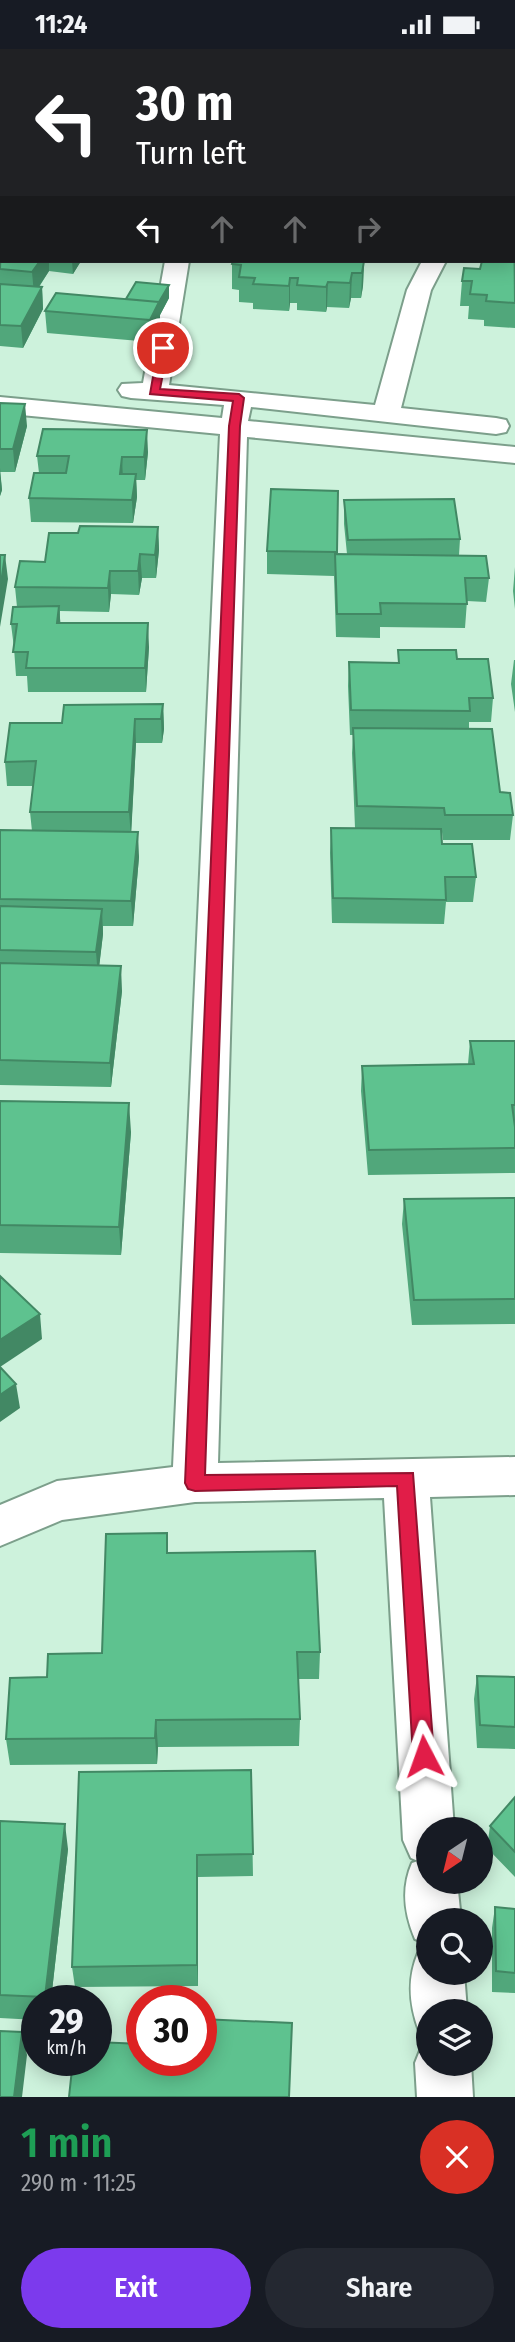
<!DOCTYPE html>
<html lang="en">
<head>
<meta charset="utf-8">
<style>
	body { margin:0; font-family:"Fira Sans Condensed",sans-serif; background:#242831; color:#f1f3f6; height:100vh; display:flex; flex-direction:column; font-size:26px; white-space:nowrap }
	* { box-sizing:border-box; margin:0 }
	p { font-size:23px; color:#9ea1a6 }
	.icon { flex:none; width:38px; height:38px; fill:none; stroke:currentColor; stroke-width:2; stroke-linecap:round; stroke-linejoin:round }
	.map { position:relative; height:2048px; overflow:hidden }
	.details { display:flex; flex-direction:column; background:#171b24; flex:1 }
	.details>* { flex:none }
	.guide { position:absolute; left:0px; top:0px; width:516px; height:214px; box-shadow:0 4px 18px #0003; background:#202124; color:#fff; overflow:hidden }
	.needle { width:46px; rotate:215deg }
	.buttons { position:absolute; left:416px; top:1768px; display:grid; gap:14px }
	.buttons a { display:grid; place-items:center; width:77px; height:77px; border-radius:50%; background:#171b24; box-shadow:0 4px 18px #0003; font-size:35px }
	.speed { position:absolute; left:21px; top:1936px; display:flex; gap:14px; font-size:35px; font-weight:700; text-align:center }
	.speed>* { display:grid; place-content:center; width:91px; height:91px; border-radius:50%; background:#171b24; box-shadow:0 4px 18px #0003; line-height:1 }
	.speed small { font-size:18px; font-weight:400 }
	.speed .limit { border:10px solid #d22; background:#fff; color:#111 }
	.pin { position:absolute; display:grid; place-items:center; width:60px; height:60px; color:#fff; margin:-30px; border:4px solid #fff; border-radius:50%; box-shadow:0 2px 7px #0007 }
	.me { position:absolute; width:77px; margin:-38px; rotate:356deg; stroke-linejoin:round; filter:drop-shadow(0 0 5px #0008) }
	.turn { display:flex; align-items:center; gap:24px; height:147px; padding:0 21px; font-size:32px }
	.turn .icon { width:91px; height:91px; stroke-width:2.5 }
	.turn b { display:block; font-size:49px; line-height:60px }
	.lanes { display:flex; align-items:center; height:66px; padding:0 21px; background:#0003; justify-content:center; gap:35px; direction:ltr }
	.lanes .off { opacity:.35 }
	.round { display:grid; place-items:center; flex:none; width:74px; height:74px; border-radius:37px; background:#242831 }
	.headline { display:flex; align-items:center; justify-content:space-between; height:119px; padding:0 21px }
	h1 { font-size:42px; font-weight:600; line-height:52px; color:#1e9e55 }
	.button { display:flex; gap:14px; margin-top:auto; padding:14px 21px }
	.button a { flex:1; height:80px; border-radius:42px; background:#7c3aed; color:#fff; font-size:28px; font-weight:600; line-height:80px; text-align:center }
	.button a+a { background:#242831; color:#f1f3f6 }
	.status { display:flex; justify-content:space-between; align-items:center; height:49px; padding:0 35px; background:#171b24; direction:ltr }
	.status svg { height:19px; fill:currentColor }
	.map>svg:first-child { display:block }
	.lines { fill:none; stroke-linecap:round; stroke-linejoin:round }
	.minor-casing { stroke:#7c9f8b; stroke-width:4 }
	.minor { fill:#fff; fill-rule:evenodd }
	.wall { fill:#51a77b }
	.shaded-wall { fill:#428864 }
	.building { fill:#5ec28f; stroke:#428864; stroke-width:2 }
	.route { fill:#e11d48; stroke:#92132f; stroke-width:2 }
</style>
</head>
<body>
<div class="status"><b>11:24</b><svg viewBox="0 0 49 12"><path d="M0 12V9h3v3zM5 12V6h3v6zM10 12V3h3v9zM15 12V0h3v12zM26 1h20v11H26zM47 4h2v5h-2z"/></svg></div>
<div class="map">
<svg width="515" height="2048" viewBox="0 0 515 2048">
	<rect width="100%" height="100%" fill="#cdf2dc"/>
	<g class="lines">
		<defs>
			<path id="minor" d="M244 0H264L243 2Z
				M515 14V29H514V14Z
				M165 212H189L169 336 375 356 407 241 422 212H446L431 241 401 359 496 369 506 371 509 377 506 383 496 385 251 358 248 372 515 398V414L247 388 218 1414 515 1408V1446L430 1448 454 1780H429V1832H457L461 1871H429V1895L415 1890C404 1864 401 1839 412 1814L418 1812 411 1809 403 1791 384 1449 195 1453 62 1471 0 1497V1456L57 1432 173 1418 220 385 0 364V348L222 369 224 356 131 349 122 347 118 341 122 335 143 334Z
				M429 1899V1923H464L467 1962H429V1985L419 1982C409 1955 407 1930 418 1904Z
				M429 1992V2014H471L473 2048H417L415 2014 423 1994Z"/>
		</defs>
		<use href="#minor" class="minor-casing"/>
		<use href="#minor" class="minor"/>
	</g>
	<path class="wall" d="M0 0H44V2H2V24H0Z
		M130 0H204V2H129Z
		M2 24V142H0V27Z
		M515 164V279L484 277V271L468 270 469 257H460L462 232 480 220 514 212Z
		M0 195 2 212H81L73 225 49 222 39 238H42L43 260 23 299 0 297Z
		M364 212 363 237 361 249H351L349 259 327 258 326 263 297 261V254H290L289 262 253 260V254L239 253V241L232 240V215Z
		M169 249 160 266V275L151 293 47 284 45 262 126 250Z
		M0 354 27 377 15 423H0L2 441 0 447Z
		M148 403 145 431H136L137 448 133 474 31 473 29 449 39 424 37 407Z
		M338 442 337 505H347L344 475V451L460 490 459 506 489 529 486 553 467 552 465 579 380 578V589L336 588 334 527 267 525V502Z
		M158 478 159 501 156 529H142L139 546 111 545 109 563 60 562V574L149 598 146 643H28L27 627H16L14 599 11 575 17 558 15 538 78 484Z
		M515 518V560L513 542Z
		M398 601 457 610 493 649 491 673H469V680L500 743 513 766 510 791H443L442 783V795L476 828 473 853H446L444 875 332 874 330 804 331 779H355L352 704 353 686H350L348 637 349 613 398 614Z
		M514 611H515V663L511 635Z
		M163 655 164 680 162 694H136L131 783 139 808 133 877H103V885L99 917 122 942 111 1038 0 1036V781L32 782 30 763 33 737H7L5 713 62 674Z
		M470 992H515V1124L368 1126 361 1042 362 1017 468 1015Z
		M0 1052 131 1083 121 1206 0 1204Z
		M515 1149V1275L412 1276 402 1175 404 1150Z
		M168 1504 320 1603 319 1630H298L300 1670 299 1697 158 1698 157 1715 10 1716 6 1690 47 1628 102 1604Z
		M477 1627 515 1628V1700L477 1699 474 1650Z
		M251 1721 253 1827 198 1828V1937L75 1938 72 1918Z
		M515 1748V1828L487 1799 490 1777Z
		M0 1772 68 1800 51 1951H37V1971L0 1969Z
		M495 1858 515 1860V1944L492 1943V1879Z"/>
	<path class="shaded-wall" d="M40 212H49V222L34 245 32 223Z
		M72 212H81L73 225Z
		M364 212 363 237 361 249 362 224Z
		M352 224 351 249 349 259 350 234Z
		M290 229V254L289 262V237Z
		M328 233 327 258 326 263V238Z
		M169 236V249L160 266V275L151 293 150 271 156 258Z
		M42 238 43 260 23 299 21 277Z
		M25 355 27 377 15 423 13 400Z
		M147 381 148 403 145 431 144 408Z
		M122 408 123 431 120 425Z
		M0 419 2 441 0 447Z
		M136 425 137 448 133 474 132 451Z
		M158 478 159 501 156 529 155 506Z
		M140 505 142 529 139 546 138 522Z
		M5 506 8 530 0 578V541Z
		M110 522 111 545 109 563 108 539Z
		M59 557 61 581 57 574Z
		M148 574 149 598 146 643 145 619Z
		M163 655 164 680 162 694 161 670Z
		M135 670 136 694 131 788 129 763Z
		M138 783 139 808 133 877 131 852Z
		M102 860 103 885 98 928 96 903Z
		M121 917 122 942 111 1038 110 1014Z
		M129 1054 131 1083 121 1206 119 1178Z
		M40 1265 42 1290 0 1318V1291Z
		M16 1335 20 1359 0 1373V1346Z
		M156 1671 158 1698 157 1715 155 1689Z
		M65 1775 68 1800 51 1951H45V1948Z
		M197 1806 198 1828V1937L197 1916Z
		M22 1983 27 2006 22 2048H14Z"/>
	<path class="building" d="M0 0H36L34 2H2V5H0Z
		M130 0H175L174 2H129Z
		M2 24V43H0V27Z
		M0 57H2V86L0 85Z
		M0 96H2V122L0 121Z
		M514 164 515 254 486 252 487 246 470 245 472 232H462L464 219 480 220 482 212H514Z
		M1 194H2V212H40L32 223 0 220Z
		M233 212H364L362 224H352L350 234 328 233 326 238 297 236 298 229H290L289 237 253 235 255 229 239 228 241 216 232 215Z
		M136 233 169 236 159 253 126 250Z
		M0 235 42 238 21 277 0 276Z
		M56 244 159 253 150 271 45 262Z
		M0 354 25 355 13 400H0Z
		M43 380 147 381 144 408H122L120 425H136L132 451 29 449 34 424H66L69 407H37Z
		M271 440 338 442 337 503 267 502Z
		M454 450 460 490 348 491 344 451Z
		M80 477 158 478 155 506 140 505 138 522H110L108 539 15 538 20 512 45 513 49 484H78Z
		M335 505 486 507 489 529H465L467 555 380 554 381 565H337Z
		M0 506H5L0 541Z
		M59 557 57 574H148L145 619H26L28 603H13L17 575H11L13 558Z
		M398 601H456L457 610H488L493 649H469L470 662 351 661 349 613 399 614Z
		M163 655 161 670H135L129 763H30L36 712 5 713 10 674H62L64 656Z
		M353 679 492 680 500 743 510 744 513 766H445L444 759 357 757Z
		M331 779 441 780 442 795H472L476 828H445L446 851 333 849Z
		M0 781 138 783 131 852 0 850Z
		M0 857 102 860 96 903 0 901Z
		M0 914 121 917 110 1014 0 1011Z
		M470 992H515V1056H512L515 1078V1099L369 1101 362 1017 474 1015Z
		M0 1052 129 1054 119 1178 0 1176Z
		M515 1149V1250L414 1251 404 1150Z
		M0 1227 40 1265 0 1291Z
		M0 1318 16 1335 0 1346Z
		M167 1484V1504L315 1502 320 1603H297L300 1670 156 1671 155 1689 6 1690 10 1629 47 1628 48 1605 102 1604 106 1485Z
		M477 1627 515 1628V1678L480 1676Z
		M251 1721 253 1805 197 1806V1916L72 1918 79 1723Z
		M515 1748V1803L490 1777Z
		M0 1772 65 1775 45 1948 0 1946Z
		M495 1858 515 1860V1924L496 1922Z
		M201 1970 292 1974 289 2048H69L73 2011H96V1993L142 1995V2011H201Z
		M0 1982 22 1983 14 2048H0Z"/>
	<path class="route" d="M163 296 168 299 160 340 239 345 244 349 240 377 205 1426 413 1424 434 1707 431 1714 424 1717 416 1714 413 1707 397 1437 195 1442 188 1440 185 1434 229 377 233 352 150 345 158 299Z"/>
</svg>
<div class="buttons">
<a><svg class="needle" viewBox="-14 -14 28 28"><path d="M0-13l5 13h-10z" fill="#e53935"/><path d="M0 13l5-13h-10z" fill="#9ea1a6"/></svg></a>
<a><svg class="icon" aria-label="search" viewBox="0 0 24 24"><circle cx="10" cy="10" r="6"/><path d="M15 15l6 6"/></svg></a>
<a><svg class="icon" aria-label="layers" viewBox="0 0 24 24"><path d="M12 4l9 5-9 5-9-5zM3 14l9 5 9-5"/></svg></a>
</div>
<div class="speed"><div>29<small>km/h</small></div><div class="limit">30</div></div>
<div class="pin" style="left:163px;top:299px;background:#d93025"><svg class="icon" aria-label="arrive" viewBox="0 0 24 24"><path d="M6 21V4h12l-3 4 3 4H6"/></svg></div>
<svg class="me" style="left:424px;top:1707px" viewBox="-20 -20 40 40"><path d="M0-17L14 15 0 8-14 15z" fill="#e11d48" stroke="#fff" stroke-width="4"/></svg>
<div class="guide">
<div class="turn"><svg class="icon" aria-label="left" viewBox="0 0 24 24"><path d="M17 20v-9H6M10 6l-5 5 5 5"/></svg><div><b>30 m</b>Turn left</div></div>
<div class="lanes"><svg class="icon" aria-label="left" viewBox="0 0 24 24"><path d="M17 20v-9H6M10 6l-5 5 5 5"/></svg><svg class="icon off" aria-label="ahead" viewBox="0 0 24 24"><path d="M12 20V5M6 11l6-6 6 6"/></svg><svg class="icon off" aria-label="ahead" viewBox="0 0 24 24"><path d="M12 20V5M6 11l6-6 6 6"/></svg><svg class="icon off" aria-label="right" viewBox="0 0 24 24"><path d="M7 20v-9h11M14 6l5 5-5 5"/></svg></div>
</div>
</div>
<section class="details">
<div class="headline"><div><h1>1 min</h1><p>290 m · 11:25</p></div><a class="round" style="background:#d93025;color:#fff"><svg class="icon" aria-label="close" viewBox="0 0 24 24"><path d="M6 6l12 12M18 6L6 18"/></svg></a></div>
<div class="button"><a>Exit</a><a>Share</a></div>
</section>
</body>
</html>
